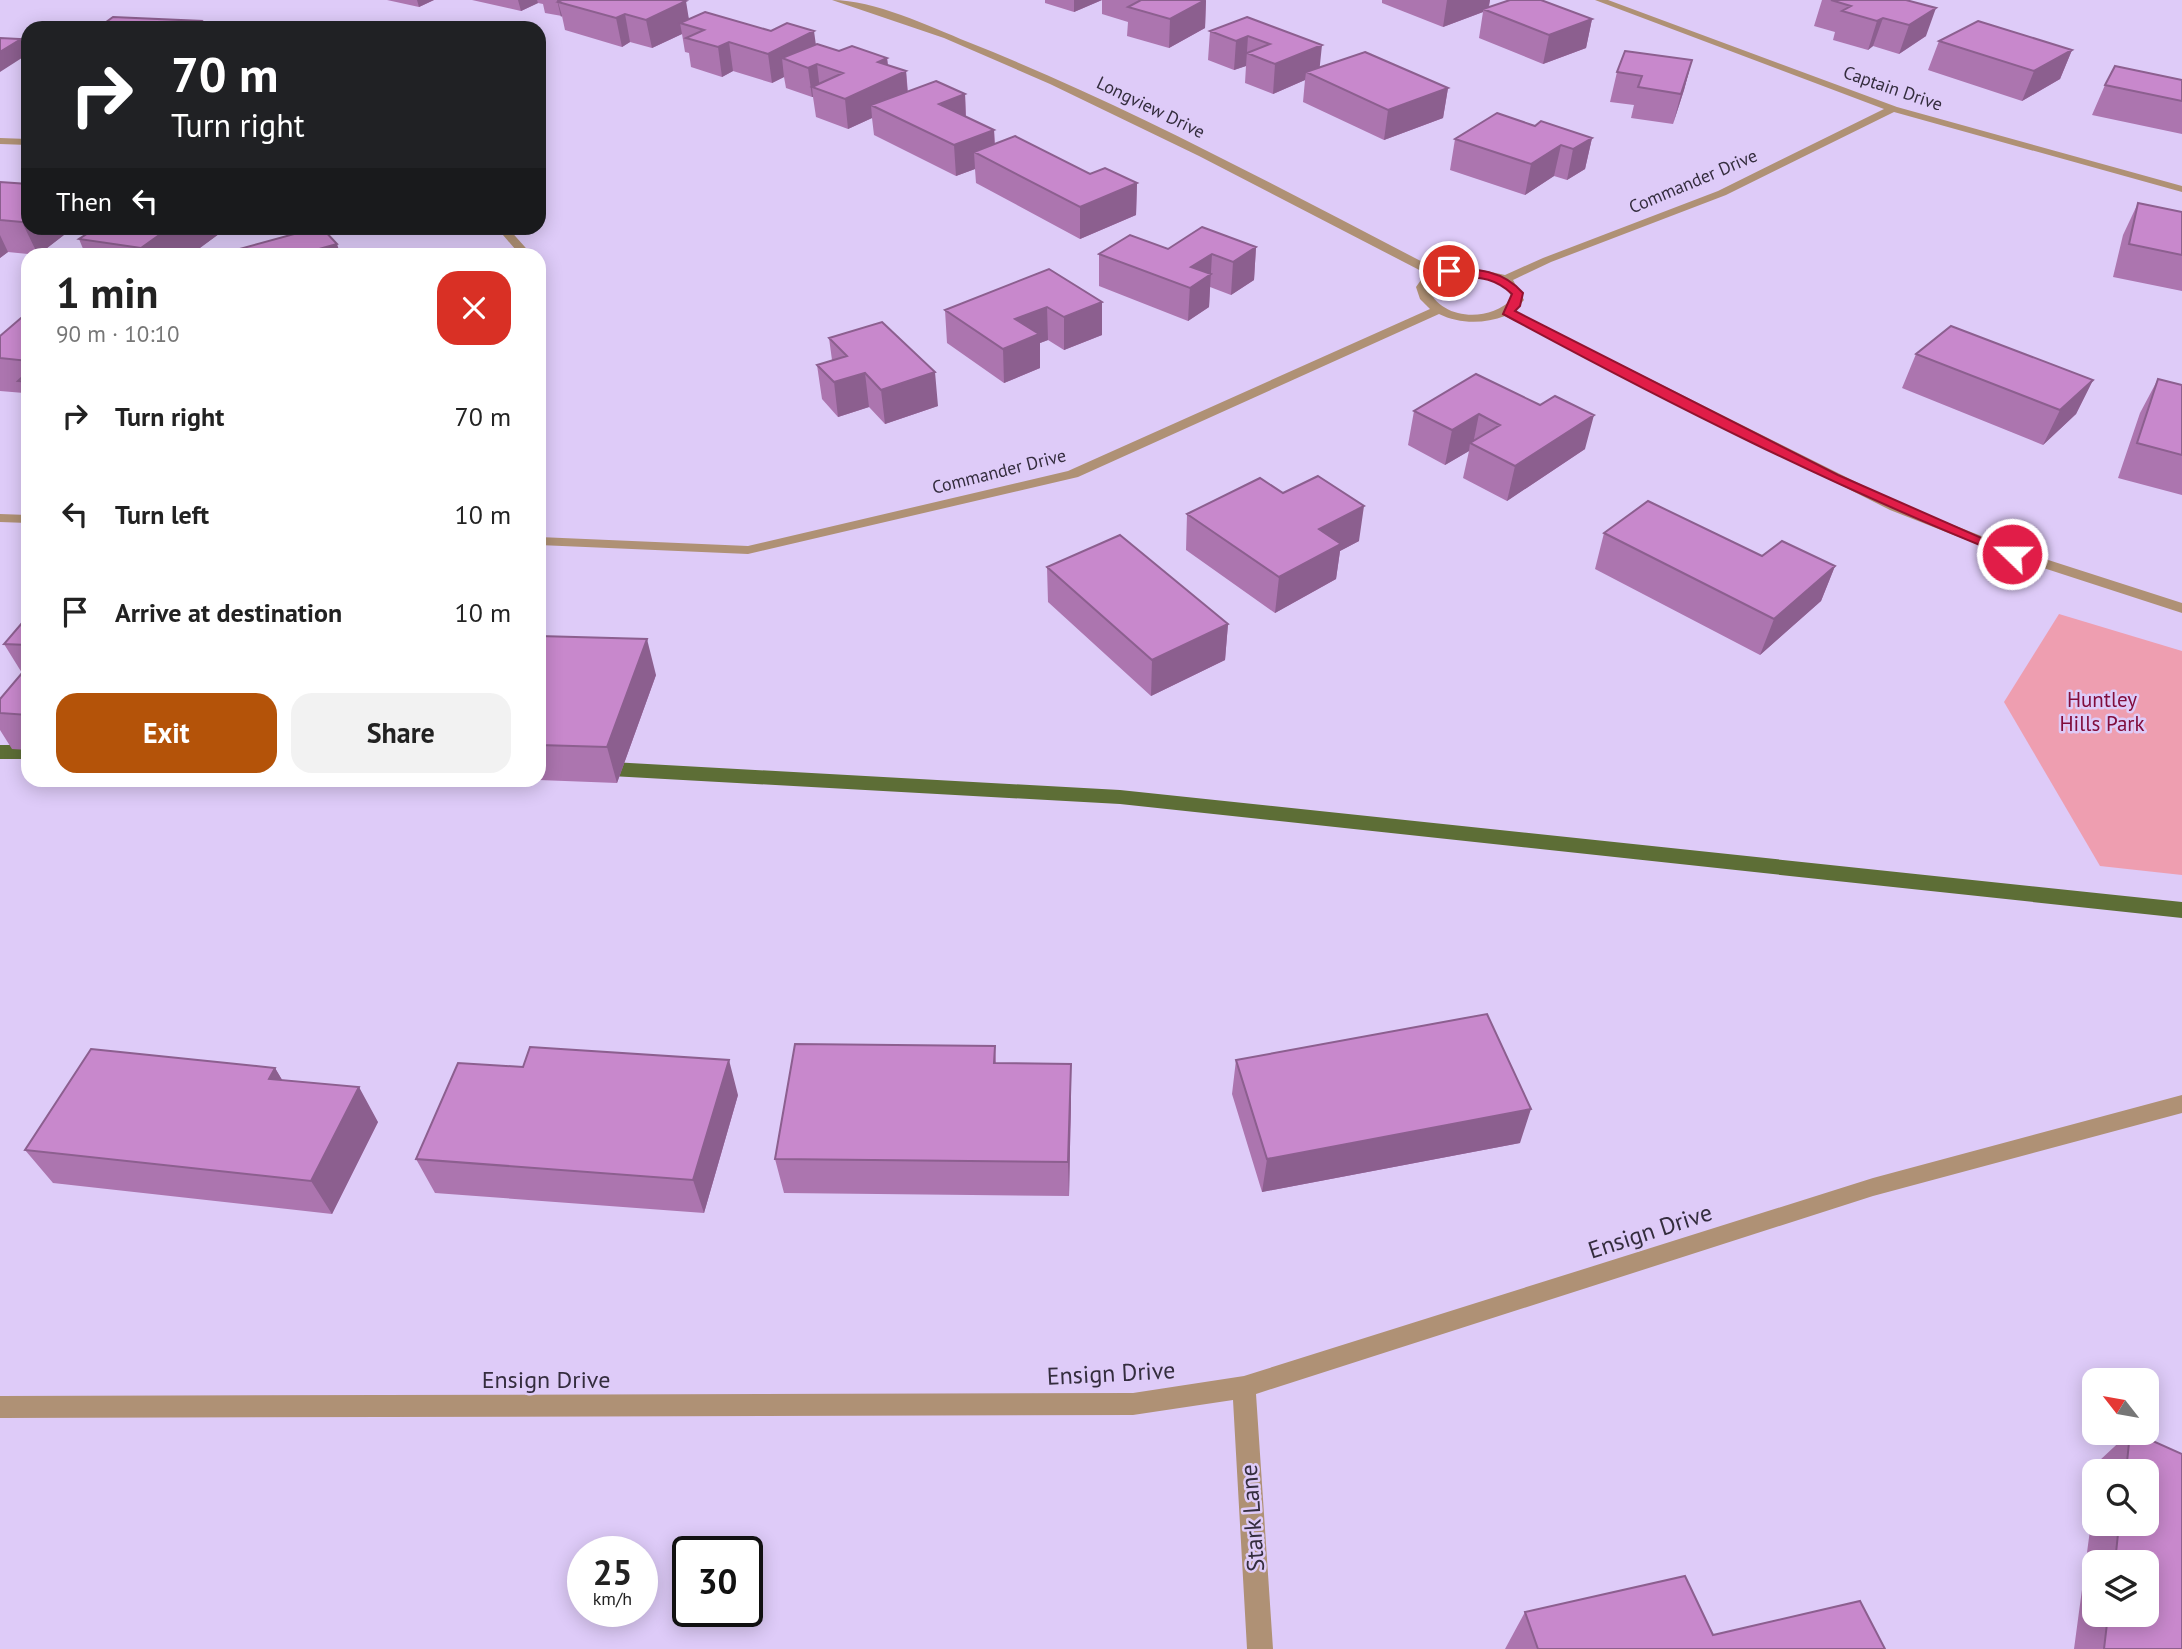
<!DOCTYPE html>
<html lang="en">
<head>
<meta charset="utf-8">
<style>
	body { margin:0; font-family:"PT Sans",sans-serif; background:#f2f2f2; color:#222; height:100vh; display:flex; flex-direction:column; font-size:26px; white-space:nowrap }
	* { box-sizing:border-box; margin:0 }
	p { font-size:23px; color:#767676 }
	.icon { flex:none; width:38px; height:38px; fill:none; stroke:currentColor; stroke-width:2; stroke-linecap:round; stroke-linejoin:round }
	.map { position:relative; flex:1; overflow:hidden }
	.side { position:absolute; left:21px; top:248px; width:525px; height:539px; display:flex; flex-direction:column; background:#fff; border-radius:21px; box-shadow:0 4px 18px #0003 }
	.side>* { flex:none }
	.top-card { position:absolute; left:21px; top:21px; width:525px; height:214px; border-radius:21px; box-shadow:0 4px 18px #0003; background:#202124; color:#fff; overflow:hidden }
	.needle { width:46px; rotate:301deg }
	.fabs { position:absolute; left:2082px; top:1368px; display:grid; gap:14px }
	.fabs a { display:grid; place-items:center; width:77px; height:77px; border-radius:14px; background:#fff; box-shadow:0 4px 18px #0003; font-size:35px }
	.speed { position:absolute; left:567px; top:1536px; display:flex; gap:14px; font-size:35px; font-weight:700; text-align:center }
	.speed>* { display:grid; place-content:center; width:91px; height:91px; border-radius:50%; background:#fff; box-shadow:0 4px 18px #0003; line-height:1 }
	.speed small { font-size:18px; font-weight:400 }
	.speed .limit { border:4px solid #111; border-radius:10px; background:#fff; color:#111 }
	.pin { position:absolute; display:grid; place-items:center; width:60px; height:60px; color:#fff; margin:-30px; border:4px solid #fff; border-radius:50%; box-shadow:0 2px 7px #0007 }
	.me { position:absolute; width:77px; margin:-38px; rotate:292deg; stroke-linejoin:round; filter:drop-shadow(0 0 5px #0008) }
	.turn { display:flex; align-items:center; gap:24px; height:147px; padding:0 35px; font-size:32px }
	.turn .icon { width:91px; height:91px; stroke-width:2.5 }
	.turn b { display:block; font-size:49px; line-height:60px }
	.then { display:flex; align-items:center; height:66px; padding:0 35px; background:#0003; gap:14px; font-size:26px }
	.round { display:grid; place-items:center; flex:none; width:74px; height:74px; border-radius:21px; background:#f2f2f2 }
	.headline { display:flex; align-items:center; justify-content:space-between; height:119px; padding:0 35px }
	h1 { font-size:42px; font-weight:600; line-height:52px }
	.button { display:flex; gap:14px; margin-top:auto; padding:14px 35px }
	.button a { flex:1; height:80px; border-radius:21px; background:#b45309; color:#fff; font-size:28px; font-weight:600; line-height:80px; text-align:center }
	.button a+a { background:#f2f2f2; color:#222 }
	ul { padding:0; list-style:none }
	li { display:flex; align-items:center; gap:21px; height:98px; padding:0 35px }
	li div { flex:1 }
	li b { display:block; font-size:26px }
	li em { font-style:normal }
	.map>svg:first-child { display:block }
	.green { fill:#ee9eb0 }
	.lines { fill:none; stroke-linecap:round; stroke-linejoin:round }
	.stream { fill:#5d6e36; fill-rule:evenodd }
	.minor { fill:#af9175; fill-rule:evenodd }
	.wall { fill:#ac75af; fill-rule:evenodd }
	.shaded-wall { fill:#8c5f8f }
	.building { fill:#c888cc; stroke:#8c5f8f; stroke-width:2 }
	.route { fill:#e11d48; stroke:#92132f; stroke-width:2 }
	.labels { text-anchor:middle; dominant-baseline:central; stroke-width:5; stroke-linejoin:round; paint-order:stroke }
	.far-street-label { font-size:18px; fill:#342d3e; stroke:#decbf8 }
	.park-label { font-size:21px; fill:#810d3c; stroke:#decbf8 }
	.near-street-label { font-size:24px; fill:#342d3e; stroke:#decbf8 }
</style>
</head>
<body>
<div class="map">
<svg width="2182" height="1649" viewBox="0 0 2182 1649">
	<rect width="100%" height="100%" fill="#decbf8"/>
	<path class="green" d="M2059 614 2182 651V875L2100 866 2004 702Z"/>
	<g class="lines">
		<path class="stream" d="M0 745H28V759H0Z
			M539 758 1120 790 2182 902V918L1120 804 539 772Z"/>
		<path class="minor" d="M832 0C874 0 929 26 968 42 1130 106 1285 191 1440 271L1468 267 1505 275 1543 258 1718 191 1884 109 1595 0H1608L1897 107 2182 186V192L1894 112 1726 195 1551 262 1513 280 1524 300 1514 311 1900 504 2017 550 2182 603V613L2007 556 1890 510 1505 316C1484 324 1459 324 1439 314L1078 477 748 554 539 545V537L748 546 1068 471 1430 309 1420 299 1416 287 1423 277 1429 275 1199 156 1050 84 944 38ZM1451 274C1473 274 1504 274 1512 299 1489 323 1439 320 1428 287L1431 283Z
			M0 138 28 139V145L0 144Z
			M497 228H508L533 256H521Z
			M0 514 28 515V523L0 522Z
			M2182 1095V1113L1873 1196 1256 1394 1273 1649H1247L1233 1400 1133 1415 0 1418V1396L1133 1393 1244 1376 1873 1178Z"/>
	</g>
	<path class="wall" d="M387 0H434L419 7Z
		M472 0H681L689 19 816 44 839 51 887 58 888 65 906 71 908 92 965 94 966 117 994 130 995 144 1090 174 1137 183 1136 215 1080 239 976 183 975 169 956 176 874 135 872 118 848 129 816 117 813 97H812L786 88 784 77 772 83 733 71 722 77 691 67 689 53 685 52 682 34 652 48 630 42 622 47 565 30 562 16 545 13 543 4 538 3 521 11Z
		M1045 0H1206L1205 28 1169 48 1127 36 1128 22 1102 14V0L1074 12 1045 3Z
		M1382 0H1490L1489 7 1592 19 1586 48 1543 64 1479 38 1483 12 1443 27 1382 3Z
		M1822 0H1906L1926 36 1899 54 1873 46 1868 50 1833 40 1835 32 1814 26Z
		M1247 17 1320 67 1448 88 1443 118 1384 140 1303 102 1305 80 1273 94 1245 83 1246 66 1234 70 1208 60 1210 31Z
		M1939 41 2072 50 2060 79 2022 101 1928 70Z
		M1692 60 1684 90 1673 124 1631 118 1634 105 1610 102 1617 72Z
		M2182 80V134L2092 115 2105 85Z
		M1535 126 1592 138 1585 169 1567 180 1554 176 1525 195 1450 170 1455 139Z
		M0 182 28 228H73L38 255 8 252 0 258Z
		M2138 203 2182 212V291L2113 277 2123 235Z
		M96 228H227L189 256H86L79 239Z
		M1256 247 1254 280 1231 295 1210 287 1209 307 1188 321 1099 286V254L1168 249Z
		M1102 302V335L1064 350 1048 340 1040 343V368L1004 383 947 343 945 310Z
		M28 319V400L24 393 0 391V336Z
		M829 338 938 406 885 424 869 407 838 417 822 399 817 365 832 360Z
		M1916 354 2093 380 2076 414 2043 445 1902 388Z
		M1476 374 1585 449 1507 501 1463 478 1469 451 1445 465 1408 445 1414 411Z
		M2158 379 2182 385V495L2118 478 2140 413Z
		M1187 514 1359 541 1340 551 1336 579 1275 613 1186 550Z
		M1604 533 1762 556 1835 566 1821 601 1760 655 1595 569Z
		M1047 567 1228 624 1225 660 1151 696 1048 602Z
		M28 616V750L12 749 0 730V699L22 673 4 644Z
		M539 636 656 675 617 783 539 780Z
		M995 1046 996 1063 1071 1064V1098L1069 1196 784 1193 775 1159Z
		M1236 1060 1520 1143 1262 1192 1232 1094Z
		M275 1068 282 1080 378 1122 332 1214 53 1183 25 1150Z
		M738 1095 704 1213 435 1193 416 1159Z
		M2129 1433H2135L2182 1454V1649H2074L2095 1493V1524H2147V1472H2098L2099 1461ZM2095 1563H2147V1615H2095Z
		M1525 1612 1713 1635 1885 1649H1505Z"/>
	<path class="shaded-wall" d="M417 0H434L419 7Z
		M518 0H537L538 3 521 11Z
		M557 0H594L558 2 562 16 561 17Z
		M1074 0H1102L1074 12Z
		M1206 0 1205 28 1169 48 1170 19Z
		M1447 0H1490L1488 9H1483V12L1443 27Z
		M686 1 690 26 680 23 682 34 652 48 646 20Z
		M1936 8 1926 36 1899 54 1909 25Z
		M625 14 630 42 622 47 616 18Z
		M1883 18 1873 46 1868 50 1877 21Z
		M1592 19 1586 48 1543 64 1549 35Z
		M201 21 203 28H192Z
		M814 31 818 60 782 58 784 77 772 83 768 54Z
		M1248 36 1246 66 1234 70 1236 41Z
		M21 39 28 54 0 72V52Z
		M729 42 733 71 722 77 718 47Z
		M1322 45 1319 74 1306 72 1305 80 1273 94 1275 64Z
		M2072 50 2060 79 2022 101 2034 71Z
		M887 58 889 79 906 71 908 101 871 105 872 118 848 129 845 99 878 62Z
		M1692 60 1684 90 1673 124 1681 94Z
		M817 64 820 90 812 87 813 97H812L808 68Z
		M1448 88 1443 118 1384 140 1388 110Z
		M965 94 966 125 939 104Z
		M994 130 995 161 974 152 975 169 956 176 954 145Z
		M1592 138 1585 169 1567 180 1573 149Z
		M1561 145 1554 176 1525 195 1531 164Z
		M1137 183 1136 215 1080 239V207Z
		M28 218V228H73L38 255 22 222Z
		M169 228H227L189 256H144L141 248Z
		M0 235 8 252 0 258Z
		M337 244 341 256H309L308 252Z
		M1256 247 1254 280 1231 295 1233 262Z
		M1212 254 1209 307 1188 321 1191 267Z
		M1102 302V335L1064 350V317Z
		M1047 307 1048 340 1040 343V368L1004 383 1003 349 1015 319Z
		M935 372 938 406 885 424 881 390Z
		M865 373 869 407 838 417 834 382Z
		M2093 380 2076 414 2043 445 2060 410Z
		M1479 414 1473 444 1470 443 1469 451 1445 465 1452 430Z
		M1594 415 1585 449 1507 501 1515 466Z
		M1364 506 1359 541 1340 551 1336 579 1275 613 1279 577 1319 529Z
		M1835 566 1821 601 1760 655 1774 619Z
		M1228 624 1225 660 1151 696 1152 660Z
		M647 639 656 675 617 783 607 747Z
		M729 1060 738 1095 704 1213 693 1180Z
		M1071 1064V1098L1069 1196 1068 1162Z
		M275 1068 296 1103 269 1079Z
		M359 1087 378 1122 332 1214 311 1181Z
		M1531 1109 1520 1143 1262 1192 1267 1159Z"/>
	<path class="building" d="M562 0H681L686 1 646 20 625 14 616 18 558 2Z
		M1141 0H1205L1170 19 1128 7Z
		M1510 0H1541L1592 19 1549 35 1483 9Z
		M1831 0H1906L1936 8 1909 25 1883 18 1877 21 1842 11 1851 6Z
		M705 12 771 31 787 23 814 31 768 54 729 42 718 47 686 38 704 30 680 23Z
		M113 17 201 21 192 28H98Z
		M1247 17 1322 45 1275 64 1247 53 1270 44 1248 36 1236 41 1210 31Z
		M1978 21 2072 50 2034 71 1939 41Z
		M269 27 291 28H268Z
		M0 38 21 39 0 52Z
		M817 44 839 51 852 46 887 58 878 62 906 71 845 99 812 87 843 73 817 64 808 68 782 58Z
		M1625 51 1692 60 1681 94 1638 87 1642 76 1617 72Z
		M1365 52 1448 88 1388 110 1306 72Z
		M2115 66 2182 80V101L2105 85Z
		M936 81 965 94 939 104 994 130 954 145 871 105Z
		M1497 113 1535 126 1541 121 1592 138 1573 149 1561 145 1531 164 1455 139Z
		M1015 136 1090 174 1105 168 1137 183 1080 207 974 152Z
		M0 182 28 184V218L22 222 0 220Z
		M2138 203 2182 212V255L2129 244Z
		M1202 227 1256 247 1233 262 1212 254 1191 267 1211 274 1190 288 1099 254 1130 235 1168 249Z
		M96 228H169L141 248 79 239Z
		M316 228H322L337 244 308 252 311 256H214Z
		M1049 269 1102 302 1064 317 1047 307 1015 319 1039 334 1003 349 945 310Z
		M21 318 28 319V361L0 358V336Z
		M882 322 935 372 881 390 865 373 834 382 817 365 847 356 829 338Z
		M1951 326 2093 380 2060 410 1916 354Z
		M28 372V382L18 381Z
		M1476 374 1540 405 1555 396 1594 415 1515 466 1470 443 1500 425 1479 414 1452 430 1414 411Z
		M2158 379 2182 385V455L2137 443Z
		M1318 476 1364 506 1319 529 1341 544 1279 577 1187 514 1260 478 1283 493Z
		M1648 501 1762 556 1782 541 1835 566 1774 619 1604 533Z
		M1120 535 1228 624 1152 660 1047 567Z
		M28 616V645L4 644Z
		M539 636 647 639 607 747 539 745Z
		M28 666V715L0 713V699Z
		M1487 1014 1531 1109 1267 1159 1236 1060Z
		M795 1044 995 1046 994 1063 1071 1064 1068 1162 775 1159Z
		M530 1047 729 1060 693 1180 416 1159 458 1063 523 1067Z
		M91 1049 275 1068 269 1079 359 1087 311 1181 25 1150Z
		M2130 1433H2135L2182 1454V1649H2104L2108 1615H2147V1563H2115L2119 1524H2147V1472H2126Z
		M1685 1576 1713 1635 1860 1601 1885 1649H1538L1525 1612Z"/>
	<path class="route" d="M1449 268C1477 269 1503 270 1523 293L1520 306 1515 311 1838 475 2018 554 2007 556C1834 487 1667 403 1503 314L1512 294C1491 274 1471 278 1445 274L1443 271Z"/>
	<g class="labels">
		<g class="far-street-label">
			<text transform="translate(1893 88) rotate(19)">Captain Drive</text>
			<text transform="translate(1151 107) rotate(26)">Longview Drive</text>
			<text transform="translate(1693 181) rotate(-23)">Commander Drive</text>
			<text transform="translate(999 471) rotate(-14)">Commander Drive</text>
		</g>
		<g class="park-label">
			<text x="2102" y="699">Huntley<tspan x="2102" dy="24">Hills Park</tspan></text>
		</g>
		<g class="near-street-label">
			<text transform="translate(1650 1231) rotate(-18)">Ensign Drive</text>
			<text transform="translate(1111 1373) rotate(-3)">Ensign Drive</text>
			<text x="546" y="1379">Ensign Drive</text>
			<text transform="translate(1252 1518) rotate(-94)">Stark Lane</text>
		</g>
	</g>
</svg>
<div class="fabs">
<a><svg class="needle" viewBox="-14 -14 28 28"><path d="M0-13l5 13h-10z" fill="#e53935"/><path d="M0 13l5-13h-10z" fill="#767676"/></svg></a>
<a><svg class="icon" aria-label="search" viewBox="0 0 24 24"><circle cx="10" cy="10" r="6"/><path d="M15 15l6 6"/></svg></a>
<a><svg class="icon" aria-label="layers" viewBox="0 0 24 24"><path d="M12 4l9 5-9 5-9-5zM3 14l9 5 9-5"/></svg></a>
</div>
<div class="speed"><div>25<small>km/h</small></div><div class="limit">30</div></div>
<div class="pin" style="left:1449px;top:271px;background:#d93025"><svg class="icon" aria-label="arrive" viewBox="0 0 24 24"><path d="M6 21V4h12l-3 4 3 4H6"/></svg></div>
<svg class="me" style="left:2012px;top:554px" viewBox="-20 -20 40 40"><circle r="17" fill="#e11d48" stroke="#fff" stroke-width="3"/><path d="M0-11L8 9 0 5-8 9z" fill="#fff"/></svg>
<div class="top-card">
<div class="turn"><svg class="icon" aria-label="right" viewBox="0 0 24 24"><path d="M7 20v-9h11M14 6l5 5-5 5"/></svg><div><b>70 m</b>Turn right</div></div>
<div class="then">Then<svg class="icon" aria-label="left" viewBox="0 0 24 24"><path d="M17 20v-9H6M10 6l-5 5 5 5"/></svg></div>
</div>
<section class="side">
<div class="headline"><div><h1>1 min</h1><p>90 m · 10:10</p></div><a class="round" style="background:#d93025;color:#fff"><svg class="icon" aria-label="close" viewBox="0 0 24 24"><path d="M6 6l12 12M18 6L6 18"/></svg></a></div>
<ul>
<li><svg class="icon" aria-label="right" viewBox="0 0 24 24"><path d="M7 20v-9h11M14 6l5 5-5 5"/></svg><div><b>Turn right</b></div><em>70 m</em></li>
<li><svg class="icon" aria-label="left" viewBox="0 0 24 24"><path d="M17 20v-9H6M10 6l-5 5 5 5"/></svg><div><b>Turn left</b></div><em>10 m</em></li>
<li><svg class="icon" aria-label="arrive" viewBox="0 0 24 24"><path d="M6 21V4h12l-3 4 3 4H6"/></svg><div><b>Arrive at destination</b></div><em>10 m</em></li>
</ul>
<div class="button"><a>Exit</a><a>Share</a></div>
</section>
</div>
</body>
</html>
